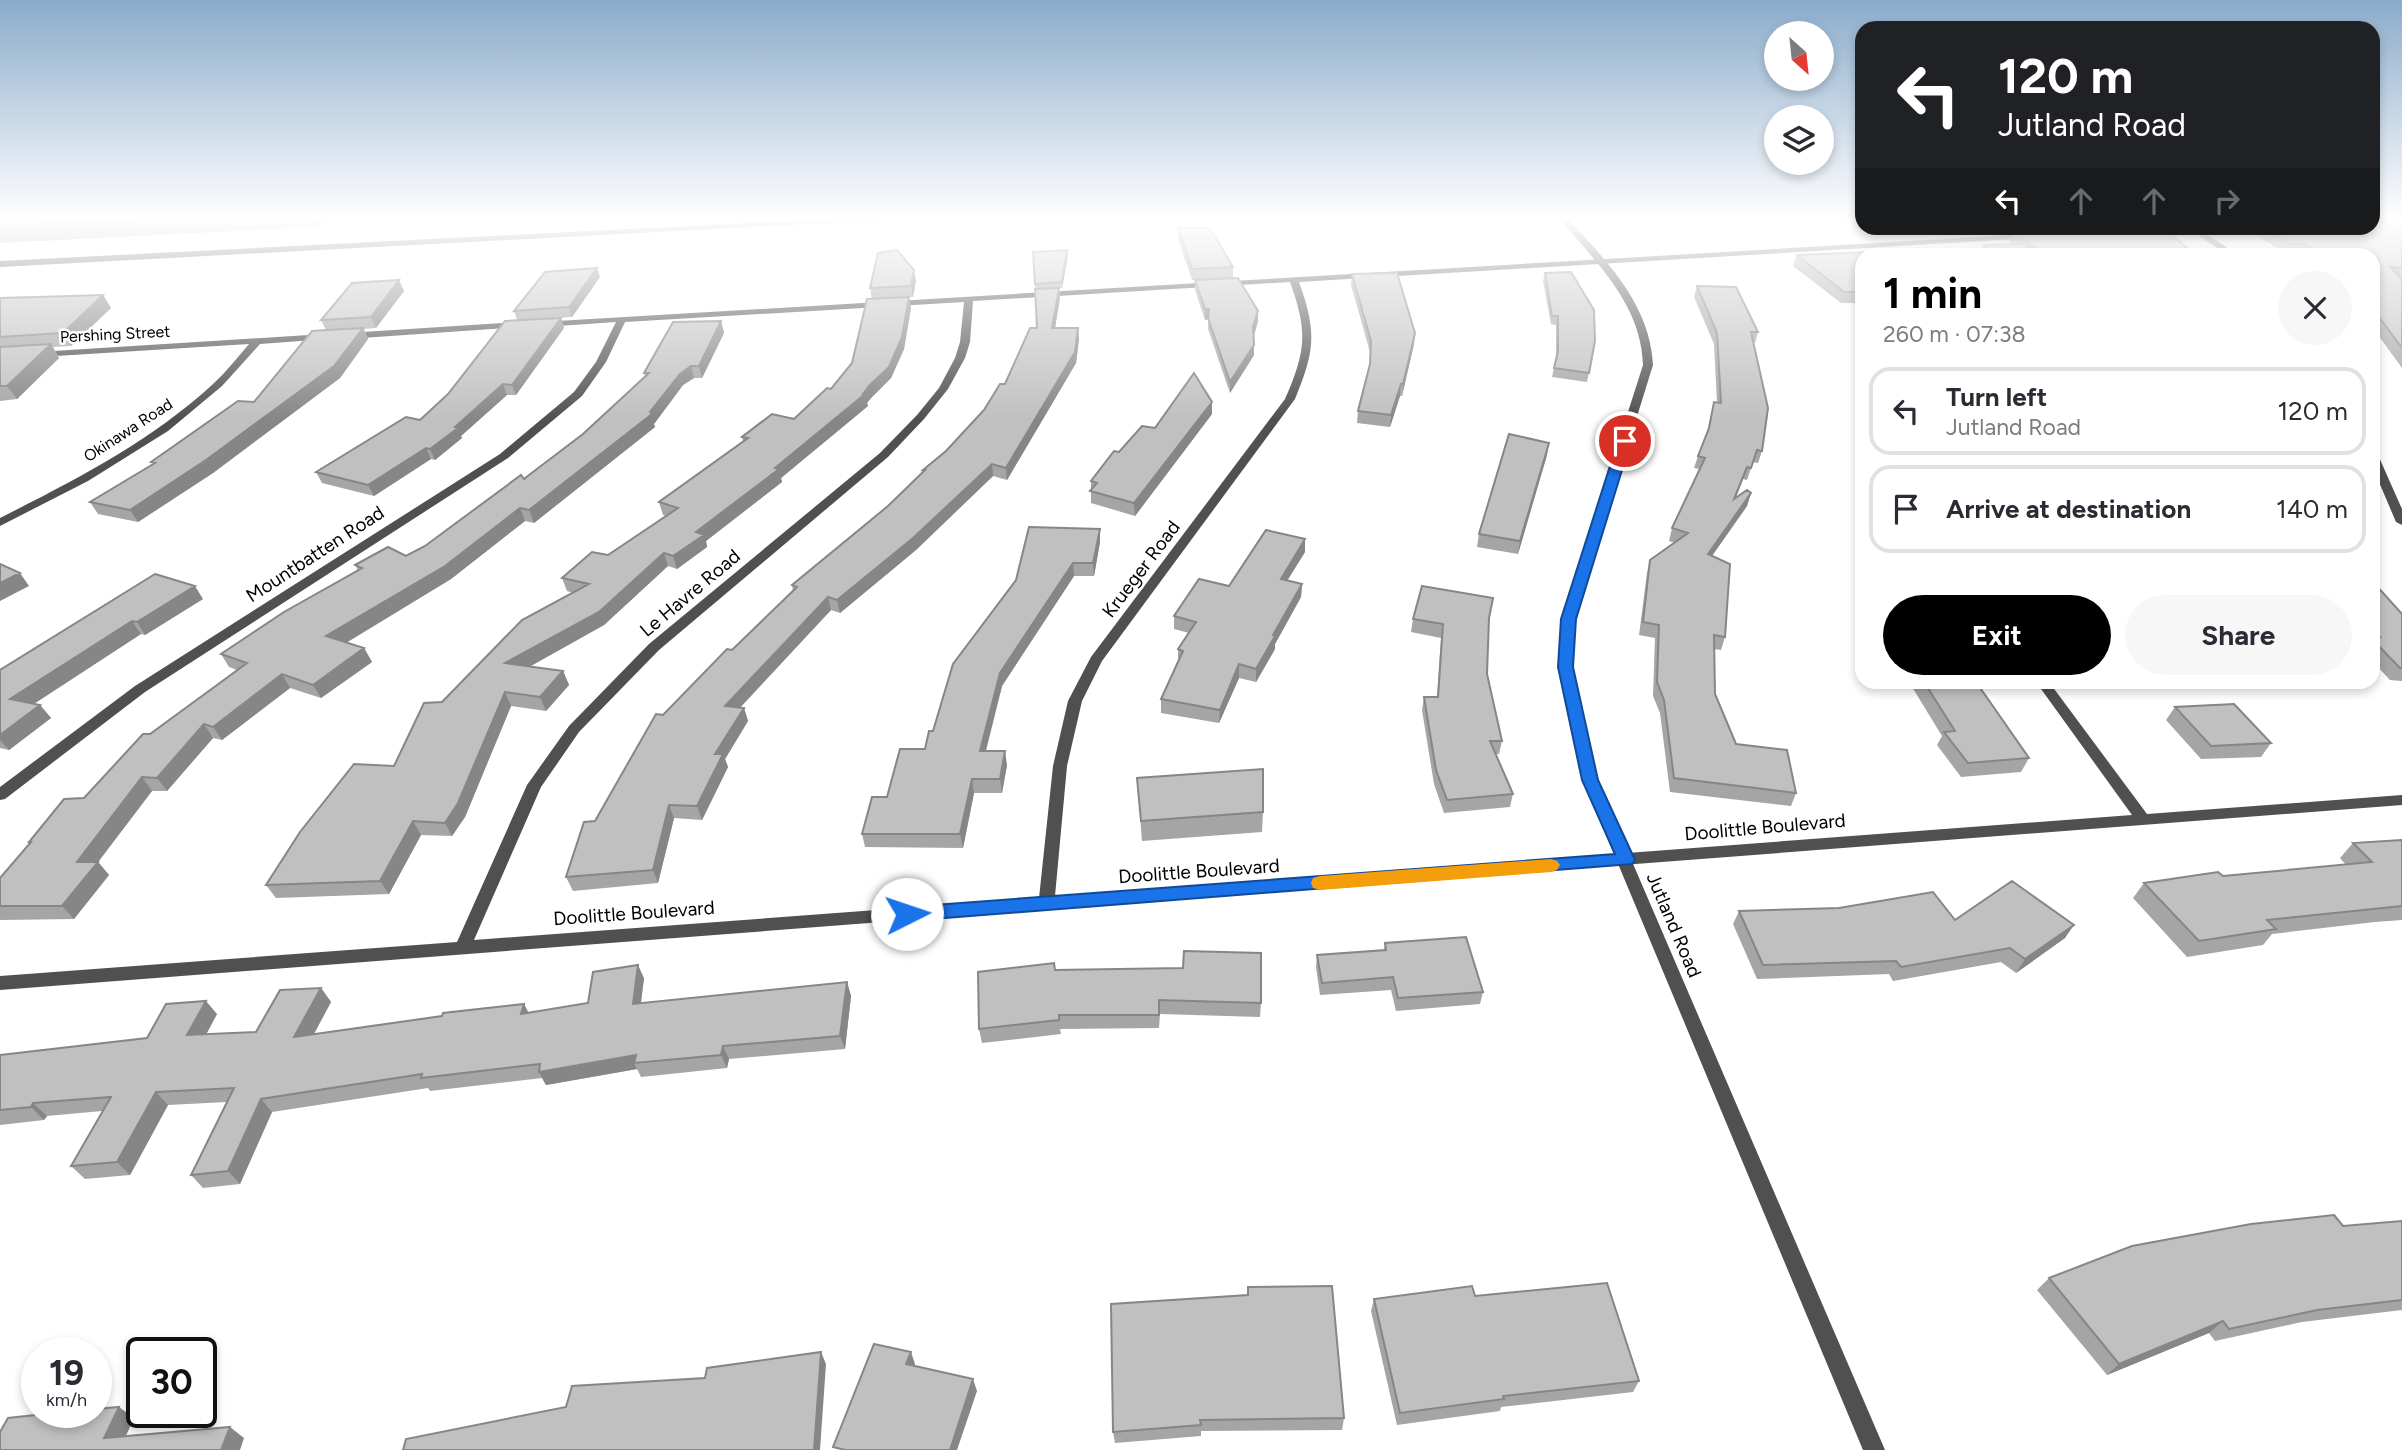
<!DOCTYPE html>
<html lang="en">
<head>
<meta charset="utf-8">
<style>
	body { margin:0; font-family:Figtree,sans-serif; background:#f7f7f7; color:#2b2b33; height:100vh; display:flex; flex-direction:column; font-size:26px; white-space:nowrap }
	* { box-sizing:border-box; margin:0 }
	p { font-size:23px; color:#7c7c81 }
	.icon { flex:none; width:38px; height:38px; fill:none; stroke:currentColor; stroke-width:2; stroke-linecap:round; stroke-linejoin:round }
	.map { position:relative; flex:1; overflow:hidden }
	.side { position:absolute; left:1855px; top:248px; width:525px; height:441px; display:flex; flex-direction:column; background:#fff; border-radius:21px; box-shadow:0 4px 10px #0003 }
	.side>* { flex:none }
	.guide { position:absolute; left:1855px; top:21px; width:525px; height:214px; border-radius:21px; box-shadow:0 4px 10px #0003; background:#202124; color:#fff; overflow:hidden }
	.needle { width:46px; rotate:153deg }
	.fabs { position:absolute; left:1764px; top:21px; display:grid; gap:14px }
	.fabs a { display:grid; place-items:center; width:70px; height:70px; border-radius:50%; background:#fff; box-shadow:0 4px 10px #0003; font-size:35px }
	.speed { position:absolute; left:21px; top:1337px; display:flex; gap:14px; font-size:35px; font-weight:700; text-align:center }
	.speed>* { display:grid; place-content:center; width:91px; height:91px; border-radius:50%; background:#fff; box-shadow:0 4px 10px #0003; line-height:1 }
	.speed small { font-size:18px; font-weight:400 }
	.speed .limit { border:4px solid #111; border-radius:10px; background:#fff; color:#111 }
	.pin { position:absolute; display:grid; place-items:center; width:60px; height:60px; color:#fff; margin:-30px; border:4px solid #fff; border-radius:50%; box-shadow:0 2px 7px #0007 }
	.me { position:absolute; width:77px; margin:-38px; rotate:86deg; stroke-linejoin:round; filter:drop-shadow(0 0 5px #0008) }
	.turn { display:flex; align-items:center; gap:24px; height:147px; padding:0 28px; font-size:32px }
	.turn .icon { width:91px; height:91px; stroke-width:2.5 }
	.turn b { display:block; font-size:49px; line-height:60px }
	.lanes { display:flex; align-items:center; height:66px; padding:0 28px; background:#0003; justify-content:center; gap:35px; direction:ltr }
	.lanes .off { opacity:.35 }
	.round { display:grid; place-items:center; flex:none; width:74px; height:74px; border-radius:37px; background:#f7f7f7 }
	.overview { display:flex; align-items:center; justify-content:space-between; height:119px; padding:0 28px }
	h1 { font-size:42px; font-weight:700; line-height:52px; color:#000 }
	.cta { display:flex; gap:14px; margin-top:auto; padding:14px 28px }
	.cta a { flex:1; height:80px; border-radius:42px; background:#000; color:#fff; font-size:28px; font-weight:700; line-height:80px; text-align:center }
	.cta a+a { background:#f7f7f7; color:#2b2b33 }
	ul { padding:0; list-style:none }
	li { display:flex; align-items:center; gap:21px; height:88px; margin:0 14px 10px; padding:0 14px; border:4px solid #e1e1e2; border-radius:21px }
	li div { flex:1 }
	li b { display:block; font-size:26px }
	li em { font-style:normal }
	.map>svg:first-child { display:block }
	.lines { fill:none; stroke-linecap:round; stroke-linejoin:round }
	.minor { fill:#505050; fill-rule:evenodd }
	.tertiary { fill:#505050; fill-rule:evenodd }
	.wall { fill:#a5a5a5 }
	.shaded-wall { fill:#868686 }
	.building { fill:#c0c0c0; stroke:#868686; stroke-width:2 }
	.route { fill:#1a73e8; stroke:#114b97; stroke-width:2 }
	.slow { fill:#f59e0b }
	.labels { text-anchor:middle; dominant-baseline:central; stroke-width:5; stroke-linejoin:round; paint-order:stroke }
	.far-street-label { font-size:16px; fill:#000; stroke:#fff }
	.street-label { font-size:19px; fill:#000; stroke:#fff }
</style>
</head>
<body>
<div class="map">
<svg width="2402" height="1450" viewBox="0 0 2402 1450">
	<rect width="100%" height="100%" fill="#fff"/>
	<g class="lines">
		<path class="minor" d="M845 218H886L882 220 0 267V261Z
			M2188 228H2197L2240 256H2229Z
			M2029 234H2032V238L1299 282C1317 332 1315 350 1295 399L1102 661 1082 701 1067 766 1055 896 2132 815 2036 682H2049L2147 814 2402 795V805L0 990V976L457 942 527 785 569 726 649 644 880 453 917 415 939 388 955 358 960 342 964 302 625 322 606 362 582 396 508 458 145 692 5 799 0 800V787L135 686 500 454 574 392 596 362 616 322 543 327 538 324 540 322ZM1290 282C1308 332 1306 351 1285 399L1091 657 1068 701 1053 766 1039 898 474 940 541 787 579 732 659 650 888 457 924 419 948 389 965 358 970 342 973 301Z
			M519 322 524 325 522 327 347 339 342 336 347 333Z
			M324 334 329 337 327 339 260 344 222 386 168 431 88 481 0 526V518C75 480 150 442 213 384 226 372 237 358 249 344L40 357 37 356V352Z
			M2373 452 2378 455 2402 509V525L2396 522 2373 468Z"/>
		<path class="tertiary" d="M1559 218H1567C1606 260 1650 304 1653 365L1574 619 1572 667 1597 780 1885 1450H1863L1583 780 1558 667 1562 619 1643 365C1641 303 1596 263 1559 218Z"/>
	</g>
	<path class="wall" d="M0 218H327L318 227 0 243Z
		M2402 218V278H2401L2402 279V368L2373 328V256H2303L2301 253H2286L2244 228H2373Z
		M1178 228 1233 267V278L1192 280 1178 239Z
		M1988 228H2163L2197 256 1979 255 1984 245 2012 244 2009 242 2013 232 1996 233Z
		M1033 252 1068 256 1062 288H1059L1060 298 1055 328 1079 339 1076 363 1007 480 993 476 916 550 840 613 831 610 740 708H744L748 721 725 759 728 767 702 820 674 818 658 883 573 891 566 877 595 821 663 715 793 591 792 585 888 506 923 472V470L946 451 984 410 1005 384 1037 328Z
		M1797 255 1862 256V303H1841L1793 266Z
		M1545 273 1595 341 1587 382 1552 377 1556 358V325L1551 324 1543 281Z
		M1352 274 1415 333 1414 344 1402 396H1400L1390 427 1357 423 1358 411 1370 366V352L1351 285Z
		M600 277 572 317 517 320 514 311Z
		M399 280 404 291 376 328 364 329 368 339 340 378 213 473 138 522 98 514 90 502 153 464 151 462 254 402 326 330 321 320Z
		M1195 280 1258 311V321L1254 336V355L1230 393 1208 329V319L1205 320 1195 290Z
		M916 281 913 297H909L911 308 904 349 891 378 871 398 867 403 868 406 781 478 782 482 706 541 707 547 677 569 668 566 604 625 529 667 563 671 569 685 546 711 511 706 465 817 452 836 421 835 389 894 276 898 266 885 394 766 442 702 573 593 567 591 562 578 608 555 666 516 663 515 659 502 743 441 742 437 794 419 831 389 852 363 872 299 870 288Z
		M1697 286 1758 332 1755 343H1753L1762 451 1758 463 1753 462 1747 480 1743 479 1736 498 1751 493 1747 506 1712 556 1725 637 1721 650 1714 649 1715 694 1736 744 1796 793 1791 806 1670 792 1660 713 1653 696 1655 638 1639 635 1647 573 1650 560 1675 543 1669 541 1672 528 1700 469 1694 468 1698 456 1707 433 1714 402 1717 403 1714 344 1694 297Z
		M103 295 111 308 71 346 53 347 59 358 17 399 0 401V298Z
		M561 318 564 328 516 395H507L461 436 462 438 435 460 431 459 374 496 322 483 316 472 420 420Z
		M721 321 724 333 702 378H694L683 385 654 424 655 427 534 523 525 521 451 579 346 643 364 648 372 662 321 698 290 688 222 740 213 738 167 791H152L98 862 109 875 74 919 0 920V878L30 844 29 842 84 798 150 734 237 670 229 667 221 654 358 570 355 565 406 556 425 546 524 479 583 434 645 376 644 373Z
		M1212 402V414L1135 516 1091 503V481L1119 452 1155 428Z
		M1547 455 1518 554 1477 547 1479 534Z
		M1100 529V542L1094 576H1074L1002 686 986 751 1007 765 1002 793H974L963 848 865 847 862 834 887 797 925 749 933 731Z
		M1305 552 1287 581 1302 584 1301 597 1275 644V649L1256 682 1239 678 1219 723 1161 713V699L1178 661V649L1189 633 1174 629V616L1229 586Z
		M155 574 203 599 145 635 141 634 34 704 40 705 51 718 9 750 0 748V670Z
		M2373 584 2402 614V681L2390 680 2373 662Z
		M1413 619 1488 621 1487 674 1502 741 1499 754H1496L1513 794 1510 807 1444 813 1434 784 1422 710 1424 697H1437L1441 638 1411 632Z
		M1909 682H1976L2029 758 2021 772 1961 777 1937 745 1942 736Z
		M2175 707 2271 743 2261 757 2201 759 2166 720Z
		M1137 778 1263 812 1262 832 1142 841Z
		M2402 840V920L2375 922 2272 934 2263 945 2187 957 2133 898 2144 883 2346 865 2340 858 2353 843Z
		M1739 911 1955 920 2065 938 2016 973 2001 962 1893 981 1889 974 1757 979 1733 924Z
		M1385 943 1483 992 1480 1004 1396 1011 1391 990 1320 995 1316 967 1317 955 1384 950Z
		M1055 970 1261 1003 1260 1017 1160 1014 1159 1028 1060 1029 1061 1034 982 1043 979 1029Z
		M644 978 641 1003 847 982 851 996 845 1049 729 1059 727 1068 641 1077 637 1069 546 1085 542 1078 430 1091 428 1088 272 1112 240 1184 203 1188 191 1175 227 1102 168 1105 130 1175 85 1179 71 1166 102 1111 47 1116 44 1120 0 1125V1055L147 1038 217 1014 206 1034 256 1032 321 988 331 1002 313 1034 529 1013 588 1003Z
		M2402 1221V1310L2302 1322 2215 1341 2209 1333 2107 1375 2037 1290 2049 1278 2343 1226Z
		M1248 1287 1344 1418 1342 1430 1201 1431V1436L1115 1443 1113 1432 1247 1295Z
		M1475 1296 1639 1381 1633 1392 1501 1407 1500 1411 1397 1425 1371 1311 1374 1299Z"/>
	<path class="shaded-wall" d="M314 218H327L318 227Z
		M1067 250 1068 256 1062 288V282Z
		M597 268 600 277 572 317 569 307Z
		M914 270 916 281 913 297 911 286Z
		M399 280 404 291 376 328 371 317Z
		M1059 288 1060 298 1053 339 1052 328Z
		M103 295 111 308 71 346 63 333Z
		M909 297 911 308 904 349 891 378 871 398 867 403 868 406 781 478 782 482 706 541 707 547 677 569 673 556 696 532 775 468 863 394Z
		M1205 309H1209L1208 319 1205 320Z
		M1258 311V321L1253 338V327Z
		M561 318 564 328 516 395 512 385Z
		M721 321 724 333 702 378 699 366Z
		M363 328 368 339 340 378 213 473 138 522 130 510Z
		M1078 328 1079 339 1076 363 1007 480 1006 468Z
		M1415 333 1414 344 1402 396 1403 384Z
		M51 344 59 358 17 399 7 386Z
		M1254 345V355L1230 393V382Z
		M691 366 694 378 683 385 654 424 655 427 534 523 529 510 650 412 680 374Z
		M503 384 507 395 461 436 462 438 435 460 430 449Z
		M1401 384 1400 396 1390 427 1391 415Z
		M1212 402V414L1135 516 1134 503Z
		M1549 443 1547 455 1518 554 1520 541Z
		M426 448 431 459 374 496 368 485Z
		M992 464 993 476 916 550 840 613 837 600Z
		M1751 493 1747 506 1704 567 1708 554Z
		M520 508 525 521 451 579 334 650 326 636Z
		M1100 529V542L1094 576 1093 563Z
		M1305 539V552L1280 592 1281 579Z
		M664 553 668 566 604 625 511 677 505 663Z
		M1073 563 1074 576 1002 686 982 765 980 751 1000 673Z
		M20 573 29 586 0 601V583Z
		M1302 584 1301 597 1275 644V649L1256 682V669L1273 635Z
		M195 586 203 599 145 635 137 622Z
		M828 597 831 610 729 719 725 706Z
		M132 621 141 634 21 712 10 699Z
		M364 648 372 662 321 698 313 685Z
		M1239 664V678L1219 723 1220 710Z
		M563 671 569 685 546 711 540 697Z
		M282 674 290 688 222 740 213 727Z
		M505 692 511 706 465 817 452 836 445 823Z
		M40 705 51 718 9 750 0 740V735Z
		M744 708 748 721 725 759 728 767 702 820 697 806 715 754Z
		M204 724 213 738 167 791 157 778Z
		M1005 751 1007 765 1002 793 1000 779Z
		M142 777 152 791 98 862 109 875 74 919 62 906 77 862Z
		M972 779 974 793 963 848 960 834Z
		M669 805 674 818 658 883 653 870Z
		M413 821 421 835 389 894 380 881Z
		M2074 925 2065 938 2016 973 2025 959Z
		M638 965 644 978 639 1017 633 1004Z
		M847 982 851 996 845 1049 840 1036Z
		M321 988 331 1002 305 1051 294 1037Z
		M206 1001 217 1014 199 1048 187 1035Z
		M524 1004 531 1017 521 1014Z
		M723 1046 729 1059 727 1068 721 1055Z
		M636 1055 634 1063 637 1069 546 1085 539 1072Z
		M156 1092 168 1105 130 1175 117 1162Z
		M261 1099 272 1112 240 1184 228 1171Z
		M33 1103 47 1116 44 1120 31 1107Z
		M2223 1321 2209 1333 2107 1375 2119 1364Z
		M821 1352 826 1364 820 1450H814Z
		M911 1352 915 1364 910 1376 906 1364Z
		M973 1379 977 1391 957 1450H950Z
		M119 1407 134 1418 120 1449 104 1438Z
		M230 1427 244 1438 240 1450H221Z"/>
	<path class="building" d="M0 218H183L0 226Z
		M2373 218H2402V268L2390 267 2402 279V348L2373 309V256H2318L2306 244H2291L2264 228H2373Z
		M1178 228H1210L1233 267 1192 269Z
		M2084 228H2163L2197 256H2047L2013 232Z
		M2024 244 2038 256H1996L1984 245Z
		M897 250 914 270 911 286 870 288 878 253Z
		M1067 250 1062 282 1035 284 1033 252Z
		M1873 252 1877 256H1862V292H1844L1797 255Z
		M597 268 569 307 514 311 545 272Z
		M1571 272 1594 310 1595 341 1589 373 1554 368 1558 351V316H1552L1545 273Z
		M1397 273 1415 333 1403 384H1401L1391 415 1358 411 1370 364 1371 341 1352 274Z
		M1238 278 1258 311 1253 327 1254 345 1230 382 1208 318 1209 309H1205L1195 280Z
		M399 280 371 317 321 320 352 283Z
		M1697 286 1736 287 1758 332H1751L1768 408 1762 451 1757 450 1751 468 1747 467 1734 499 1747 490 1751 493 1708 554 1730 564 1725 637 1714 635 1715 694 1736 744 1787 750 1796 793 1674 778 1664 700 1657 682 1659 625 1643 622 1650 560 1688 533 1672 528 1705 458 1698 456 1709 428 1714 402 1721 403 1717 333Z
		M1059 288 1052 328H1078L1075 352 1006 468 992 464 913 538 837 600 828 597 725 706 744 708 715 754H723L697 806 669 805 653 870 566 877 584 822 595 821 656 714 663 715 727 649 732 650 797 587 792 585 888 506 925 470H923L946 451 984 410 1000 384H1005L1030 328H1037L1035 289Z
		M103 295 63 333 0 337V298Z
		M909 297 902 337 889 367 869 386 863 394H865L775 468 779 469 696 532 704 535 673 556 664 553 599 612 505 663 563 671 540 697 505 692 458 803 445 823 413 821 380 881 266 885 300 832 354 764 394 766 424 703 442 702 522 620 589 584 562 578 592 552 608 555 678 508 659 502 748 438 742 437 772 414 794 419 827 388 831 389 852 363 867 299Z
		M561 318 512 385 503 384 455 427 458 428 430 449 426 448 368 485 316 472 406 417 420 420 448 394 505 321Z
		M721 321 699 366H691L680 374 650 412 652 414 529 510 520 508 445 566 326 636 364 648 313 685 282 674 213 727 204 724 157 778 142 777 77 862H98L62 906H0V878L31 842H29L64 799 84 798 143 734H150L247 663 221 654 284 612 362 568 355 565 388 547 406 556 425 546 521 475 524 479 529 475 583 434 649 373H644L673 322Z
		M363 328 334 366 206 460 130 510 90 502 155 463 151 462 238 401 254 402 312 331Z
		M51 344 7 386H0V347Z
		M1194 373 1212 402 1134 503 1090 491 1097 483 1091 481 1114 451 1119 452 1142 426 1155 428Z
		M1509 434 1549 443 1520 541 1479 534Z
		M1029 527 1100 529 1093 563H1073L1000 673 980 751H1005L1000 779H972L960 834H862L872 797H887L900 749H925L929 731H933L953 664 1016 580Z
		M1266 530 1305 539 1281 579 1302 584 1273 635 1275 636 1256 669 1239 664 1220 710 1161 699 1183 651 1178 649 1196 622 1174 616 1199 579 1229 586Z
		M0 564 20 573 0 583Z
		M155 574 195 586 137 622 132 621 10 699 40 705 0 735V670Z
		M2373 584H2375L2402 614V668H2400L2373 640V637H2380L2373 628Z
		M1422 586 1493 598 1489 618 1487 674 1502 741H1490L1513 794 1447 800 1436 770 1424 697H1438L1443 624 1413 619Z
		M1924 682H1976L2029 758 1968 763 1944 732 1955 731Z
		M2234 704 2271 743 2211 746 2175 707Z
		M1263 769V812L1141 821 1137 778Z
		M2402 840V906L2267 920 2276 929 2199 941 2144 883 2218 872 2223 876 2372 862 2353 843Z
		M2012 881 2074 925 2025 959 2010 948 1901 967 1896 961 1763 965 1739 911 1839 908 1933 892 1955 920Z
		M1466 937 1483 992 1398 998 1393 977 1322 983 1317 955 1386 950 1385 943Z
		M1184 951 1261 953V1003L1159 1000V1015H1059V1020L979 1029 978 972 1054 963 1055 970 1183 968Z
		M638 965 633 1004 847 982 840 1036 723 1046 721 1055 634 1063 636 1055 539 1072 540 1064 421 1078 422 1074 261 1099 228 1171 191 1175 234 1088 156 1092 117 1162 71 1166 111 1097 33 1103 31 1107 0 1110V1055L147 1038 166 1004 206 1001 187 1035 256 1032 280 990 321 988 294 1037 442 1016 443 1013 524 1004 521 1014 588 1003 593 972Z
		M2334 1215 2343 1226 2402 1221V1300L2317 1310 2229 1329 2223 1321 2119 1364 2049 1278 2132 1246 2251 1224Z
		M1607 1283 1639 1381 1503 1396 1504 1399 1400 1413 1374 1299 1472 1286 1475 1296Z
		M1332 1286 1344 1418 1200 1420 1201 1425 1113 1432 1111 1304 1248 1295V1287Z
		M874 1344 911 1352 906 1364 973 1379 950 1450H845L833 1447Z
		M821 1352 814 1450H403L406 1439 566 1407 572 1386 705 1378 707 1368Z
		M119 1407 104 1438 230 1427 221 1450H0V1432L8 1418 63 1412H96V1409Z"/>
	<linearGradient id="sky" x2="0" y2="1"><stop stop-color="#8aabca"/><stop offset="0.52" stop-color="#fff"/><stop offset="1" stop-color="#fff" stop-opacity="0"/></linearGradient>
	<rect width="2402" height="420" fill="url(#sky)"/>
	<path class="route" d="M1625 438 1631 441 1576 619 1573 667 1598 780 1635 860 1632 864 907 921 901 919 898 914 901 909 907 907 1615 854 1582 780 1558 667 1561 619 1618 441Z"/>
	<path class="slow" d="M1551 859 1557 861 1560 865 1557 870 1551 872 1320 890 1313 888 1311 883 1313 878 1320 876Z"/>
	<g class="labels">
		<g class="far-street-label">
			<text transform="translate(115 334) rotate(-3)">Pershing Street</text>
			<text transform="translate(128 430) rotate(-33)">Okinawa Road</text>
		</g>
		<g class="street-label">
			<text transform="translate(315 554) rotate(-33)">Mountbatten Road</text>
			<text transform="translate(1141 569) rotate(-53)">Krueger Road</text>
			<text transform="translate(690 593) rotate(-40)">Le Havre Road</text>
			<text transform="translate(1765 827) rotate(-5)">Doolittle Boulevard</text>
			<text transform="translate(1199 871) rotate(-4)">Doolittle Boulevard</text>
			<text transform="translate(634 913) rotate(-4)">Doolittle Boulevard</text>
			<text transform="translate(1674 925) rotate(67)">Jutland Road</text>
		</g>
	</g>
</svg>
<div class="fabs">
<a><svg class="needle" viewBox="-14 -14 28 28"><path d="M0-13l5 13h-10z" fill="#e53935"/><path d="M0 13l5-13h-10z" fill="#7c7c81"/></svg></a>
<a><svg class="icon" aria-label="layers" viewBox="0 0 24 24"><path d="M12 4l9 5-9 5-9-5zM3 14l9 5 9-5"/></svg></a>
</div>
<div class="speed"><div>19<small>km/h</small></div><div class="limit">30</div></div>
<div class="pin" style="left:1625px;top:441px;background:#d93025"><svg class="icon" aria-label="arrive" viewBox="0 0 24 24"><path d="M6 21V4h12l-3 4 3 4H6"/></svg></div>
<svg class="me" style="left:907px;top:914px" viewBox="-20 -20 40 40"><circle r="19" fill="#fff"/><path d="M0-13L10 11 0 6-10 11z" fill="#1a73e8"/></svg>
<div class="guide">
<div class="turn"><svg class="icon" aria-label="left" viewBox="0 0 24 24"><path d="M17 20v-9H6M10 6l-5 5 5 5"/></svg><div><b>120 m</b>Jutland Road</div></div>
<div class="lanes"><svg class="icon" aria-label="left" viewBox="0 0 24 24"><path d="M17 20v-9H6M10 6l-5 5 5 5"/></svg><svg class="icon off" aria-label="ahead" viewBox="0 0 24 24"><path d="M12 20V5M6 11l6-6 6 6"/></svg><svg class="icon off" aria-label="ahead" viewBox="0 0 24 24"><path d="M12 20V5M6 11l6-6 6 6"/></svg><svg class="icon off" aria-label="right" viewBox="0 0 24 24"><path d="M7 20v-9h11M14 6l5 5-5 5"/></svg></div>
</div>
<section class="side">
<div class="overview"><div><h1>1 min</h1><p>260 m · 07:38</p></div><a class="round"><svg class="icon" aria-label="close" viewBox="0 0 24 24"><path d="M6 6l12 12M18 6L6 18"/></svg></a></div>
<ul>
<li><svg class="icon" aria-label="left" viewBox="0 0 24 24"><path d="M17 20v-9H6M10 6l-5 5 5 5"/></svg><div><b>Turn left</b><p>Jutland Road</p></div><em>120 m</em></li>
<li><svg class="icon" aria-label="arrive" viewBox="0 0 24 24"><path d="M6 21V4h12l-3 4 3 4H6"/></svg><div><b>Arrive at destination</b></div><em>140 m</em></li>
</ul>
<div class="cta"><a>Exit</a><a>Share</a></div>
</section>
</div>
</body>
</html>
